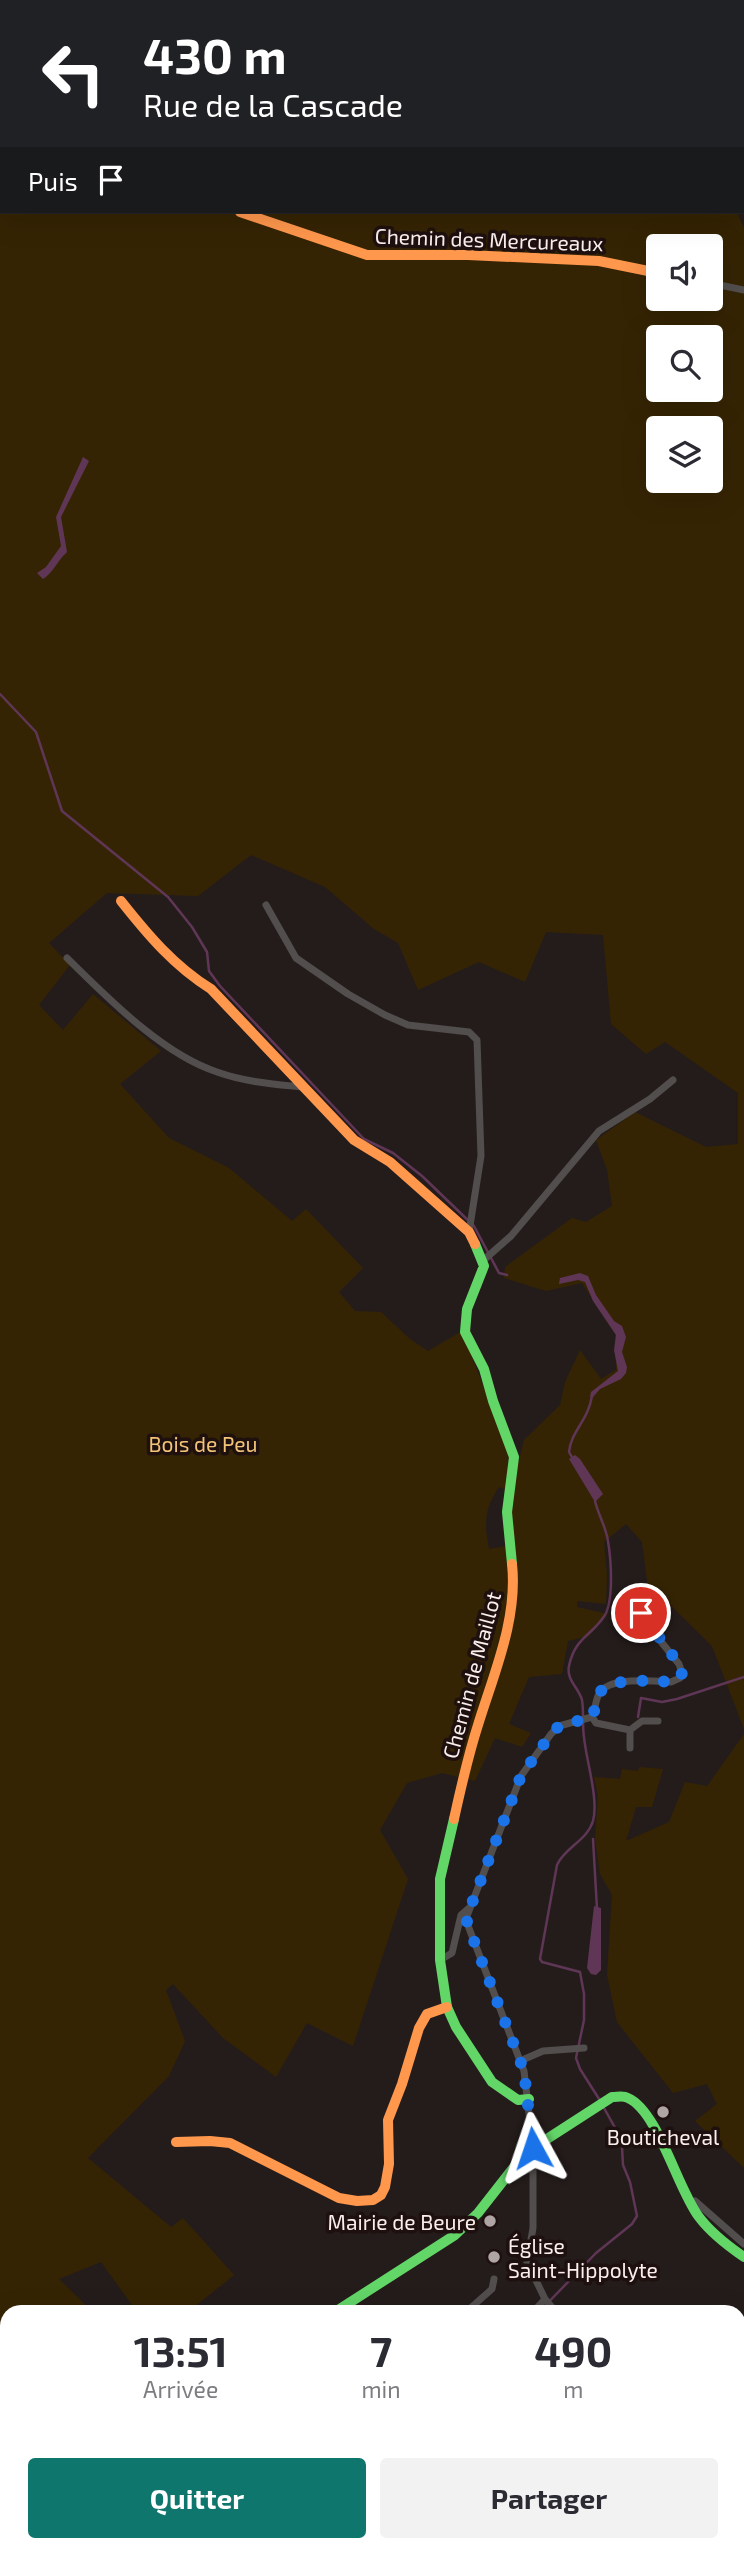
<!DOCTYPE html>
<html lang="fr">
<head>
<meta charset="utf-8">
<style>
	body { margin:0; font-family:"Exo 2",sans-serif; background:#f2f2f3; color:#2b2b33; height:100vh; display:flex; flex-direction:column; font-size:26px; white-space:nowrap }
	* { box-sizing:border-box; margin:0 }
	p { font-size:23px; color:#7c7c81 }
	.icon { flex:none; width:38px; height:38px; fill:none; stroke:currentColor; stroke-width:2; stroke-linecap:round; stroke-linejoin:round }
	.map { position:relative; flex:1; overflow:hidden }
	.panel { position:absolute; left:0px; top:2305px; width:746px; height:247px; display:flex; flex-direction:column; background:#fff; border-radius:21px 21px 0 0; box-shadow:0 7px 28px #0002 }
	.panel>* { flex:none }
	.top-card { position:absolute; left:0px; top:0px; width:746px; height:214px; box-shadow:0 7px 28px #0002; background:#202124; color:#fff; overflow:hidden }
	.controls { position:absolute; left:646px; top:234px; display:grid; gap:14px }
	.controls a { display:grid; place-items:center; width:77px; height:77px; border-radius:7px; background:#fff; box-shadow:0 7px 28px #0002; font-size:35px }
	.pin { position:absolute; display:grid; place-items:center; width:60px; height:60px; color:#fff; margin:-30px; border:4px solid #fff; border-radius:50%; box-shadow:0 2px 7px #0007 }
	.me { position:absolute; width:77px; margin:-38px; rotate:355deg; stroke-linejoin:round; filter:drop-shadow(0 0 5px #0008) }
	.turn { display:flex; align-items:center; gap:24px; height:147px; padding:0 28px; font-size:32px }
	.turn .icon { width:91px; height:91px; stroke-width:2.5 }
	.turn b { display:block; font-size:49px; line-height:60px }
	.then { display:flex; align-items:center; height:66px; padding:0 28px; background:#0003; gap:14px; font-size:26px }
	.eta { display:flex; justify-content:space-evenly; align-items:center; height:119px; text-align:center }
	.eta b { font-size:42px; font-weight:700; line-height:49px }
	.action { display:flex; gap:14px; margin-top:auto; padding:14px 28px }
	.action a { flex:1; height:80px; border-radius:7px; background:#0f766e; color:#fff; font-size:28px; font-weight:700; line-height:80px; text-align:center }
	.action a+a { background:#f2f2f3; color:#2b2b33 }
	.map>svg:first-child { display:block }
	.green { fill:#352404; fill-rule:evenodd }
	.water { fill:#5f3655 }
	.lines { fill:none; stroke-linecap:round; stroke-linejoin:round }
	.stream { stroke:#5f3655; stroke-width:2.5 }
	.street { stroke:#514e4d; stroke-width:7 }
	.fast { stroke:#63d668; stroke-width:10 }
	.slow { stroke:#ff974d; stroke-width:10 }
	.route { stroke:#1a73e8; stroke-width:12; stroke-dasharray:0 21.6 }
	.poi-dot { fill:#afa5a4; stroke:#1e100e; stroke-width:2.5 }
	.labels { text-anchor:middle; dominant-baseline:central; stroke-width:7; stroke-linejoin:round; paint-order:stroke }
	.street-label { font-size:21px; fill:#faefed; stroke:#1e100e }
	.park-label { font-size:21px; fill:#f3c477; stroke:#1e100e }
	.poi-label { font-size:21px; fill:#faefed; stroke:#1e100e }
</style>
</head>
<body>
<div class="map">
<svg width="744" height="2551" viewBox="0 0 744 2551">
	<rect width="100%" height="100%" fill="#241c1b"/>
	<path class="green" d="M0 0 514 2H2V212H740L738 215 744 228V1729L712 1646 666 1601 650 1603 642 1542 626 1524 604 1542 607 1575 606 1604 577 1601V1607L608 1614 589 1636 568 1641 562 1674 529 1677 509 1724 531 1733 522 1747 495 1738 475 1781 442 1773 407 1783 380 1830 408 1879 353 2046 307 2023 276 2077 223 2038 173 1984 166 1990 185 2041 169 2076 88 2158 171 2227 183 2218 234 2275 188 2312H137L101 2262 59 2279 93 2312H7V2388L0 2394ZM658 247H710V299H658ZM658 338H710V390H658ZM658 429H710V481H658ZM251 855 325 887 374 929 398 943 418 990 479 962 525 982 546 932 603 935 611 1024 646 1054 665 1042 738 1093V1144L706 1147 635 1112 596 1140 607 1170 612 1206 586 1222 572 1218 505 1267 504 1278 546 1291 582 1283 615 1334 616 1370 601 1379 580 1350 565 1382 560 1405 524 1440 511 1490 513 1545 489 1549C484 1524 484 1509 499 1487L505 1489 509 1452 462 1331 428 1351 410 1339 381 1312 355 1311 339 1292 363 1268 306 1209 292 1221 229 1168 169 1138 120 1084 161 1051 93 994 63 1030 39 1005 70 965 49 943 107 893 198 896Z
		M744 1734V2168L695 2121 717 2104 707 2084 673 2093 617 2022 607 1975 612 1895 600 1874 595 1839 598 1796 594 1777 620 1779 622 1769 638 1771 639 1767 663 1769 652 1807H636L626 1841 669 1822 685 1782 707 1786Z"/>
	<path class="water" d="M83 457 89 461 61 517 67 552C57 561 54 572 43 579L37 573 46 567 61 546 56 517Z
		M580 1273 588 1276 596 1295 614 1321 622 1326 626 1337 622 1352 627 1367 626 1373 621 1379 600 1389 593 1397H590L591 1392 618 1371 614 1350 616 1335 593 1301 585 1282 578 1280 559 1284 560 1278Z
		M575 1455 580 1459 603 1494 595 1502 569 1459Z
		M594 1906 601 1908V1970L596 1975 591 1974 587 1968Z"/>
	<g class="lines">
		<path class="stream" d="M0 694 36 732 62 811 168 897 192 927 207 952 209 971 220 986 364 1139 393 1153 422 1176 474 1226 499 1273 507 1275
			M573 1459 569 1452C571 1431 588 1421 592 1396
			M595 1501C598 1514 606 1527 608 1541 611 1559 614 1599 605 1615 592 1636 575 1637 569 1666 566 1680 579 1688 582 1700 584 1711 582 1725 584 1737 586 1760 599 1799 593 1821 587 1841 564 1848 557 1865L540 1959 542 1962 580 1972 584 1994V2020L576 2058 580 2069 601 2102
			M638 1717 641 1698 662 1702 677 1699 744 1677
			M593 1839 597 1909
			M539 2312 596 2253 632 2224 637 2216 630 2182 623 2165 622 2147 618 2133 604 2108
			M738 2436 744 2440
			M511 2551 517 2544"/>
		<path class="street" d="M646 0 649 2
			M0 88 2 89
			M710 283 744 290
			M266 905 296 958 348 994 385 1015 408 1025 469 1032 477 1040 481 1156 469 1232
			M67 958C108 998 162 1054 217 1072 245 1082 273 1084 302 1087
			M486 1258 511 1236 599 1131 650 1099 673 1080
			M592 1717 596 1723 630 1730 642 1721H658
			M630 1748V1730
			M440 1960 452 1953 461 1915 470 1907
			M520 2061 543 2051 584 2048
			M695 2201 744 2244
			M466 2312 492 2289 494 2279
			M533 2312 545 2299
			M556 2312 545 2299 527 2262 533 2228V2148L524 2071 467 1923V1916L521 1776 551 1734 559 1726 592 1717C596 1709 595 1697 601 1691 613 1677 654 1681 671 1682L680 1678 682 1673 679 1664 634 1608
			M738 2393 744 2391
			M738 2462 744 2464
			M182 2544 189 2551
			M254 2551 257 2544"/>
		<path class="fast" d="M475 1244 484 1266 467 1309 465 1332 484 1369 493 1401 514 1457 507 1512 512 1564
			M454 1819 440 1879V1960L447 2007 456 2027 492 2082 518 2100 529 2099
			M335 2312 455 2235 478 2213 514 2167 533 2148 612 2097C618 2097 623 2095 628 2098 658 2111 678 2190 699 2217 711 2233 728 2246 744 2257"/>
		<path class="slow" d="M240 212 367 255H468L599 261 658 273
			M121 901C148 935 174 966 211 989L354 1140 390 1162 469 1232 475 1244
			M454 1819C461 1787 468 1756 478 1725 494 1673 518 1619 512 1564
			M176 2142 210 2141 230 2143 339 2198 357 2201 373 2200 381 2195 385 2187 389 2164 388 2120 402 2084 419 2028 427 2014 447 2007
			M0 2535 7 2530"/>
	</g>
	<g class="lines">
		<path class="route" d="M533 2148 524 2071 467 1923V1916L521 1776 551 1734 559 1726 592 1717C596 1709 595 1697 601 1691 613 1677 654 1681 671 1682L680 1678 682 1673 679 1664 641 1613"/>
	</g>
	<g class="poi-dot">
		<circle cx="663" cy="2112" r="7"/>
		<circle cx="490" cy="2221" r="7"/>
		<circle cx="494" cy="2257" r="7"/>
	</g>
	<g class="labels">
		<g class="street-label">
			<text transform="translate(489 239) rotate(2)">Chemin des Mercureaux</text>
			<text transform="translate(471 1675) rotate(-75)">Chemin de Maillot</text>
		</g>
		<g class="park-label">
			<text x="203" y="1443">Bois de Peu</text>
		</g>
		<g class="poi-label">
			<text x="663" y="2136">Bouticheval</text>
			<text x="476" y="2221" text-anchor="end">Mairie de Beure</text>
			<text x="508" y="2245" text-anchor="start">Église<tspan x="508" dy="24">Saint-Hippolyte</tspan></text>
		</g>
	</g>
</svg>
<div class="controls">
<a><svg class="icon" aria-label="sound" viewBox="0 0 24 24"><path d="M4 9h4l5-4v14l-5-4H4zM17 9q2 3 0 6"/></svg></a>
<a><svg class="icon" aria-label="search" viewBox="0 0 24 24"><circle cx="10" cy="10" r="6"/><path d="M15 15l6 6"/></svg></a>
<a><svg class="icon" aria-label="layers" viewBox="0 0 24 24"><path d="M12 4l9 5-9 5-9-5zM3 14l9 5 9-5"/></svg></a>
</div>
<div class="pin" style="left:641px;top:1613px;background:#d93025"><svg class="icon" aria-label="arrive" viewBox="0 0 24 24"><path d="M6 21V4h12l-3 4 3 4H6"/></svg></div>
<svg class="me" style="left:533px;top:2148px" viewBox="-20 -20 40 40"><path d="M0-17L14 15 0 8-14 15z" fill="#1a73e8" stroke="#fff" stroke-width="4"/></svg>
<div class="top-card">
<div class="turn"><svg class="icon" aria-label="left" viewBox="0 0 24 24"><path d="M17 20v-9H6M10 6l-5 5 5 5"/></svg><div><b>430 m</b>Rue de la Cascade</div></div>
<div class="then">Puis<svg class="icon" aria-label="arrive" viewBox="0 0 24 24"><path d="M6 21V4h12l-3 4 3 4H6"/></svg></div>
</div>
<section class="panel">
<div class="eta">
<div><b>13:51</b><p>Arrivée</p></div>
<div><b>7</b><p>min</p></div>
<div><b>490</b><p>m</p></div>
</div>
<div class="action"><a>Quitter</a><a>Partager</a></div>
</section>
</div>
</body>
</html>
